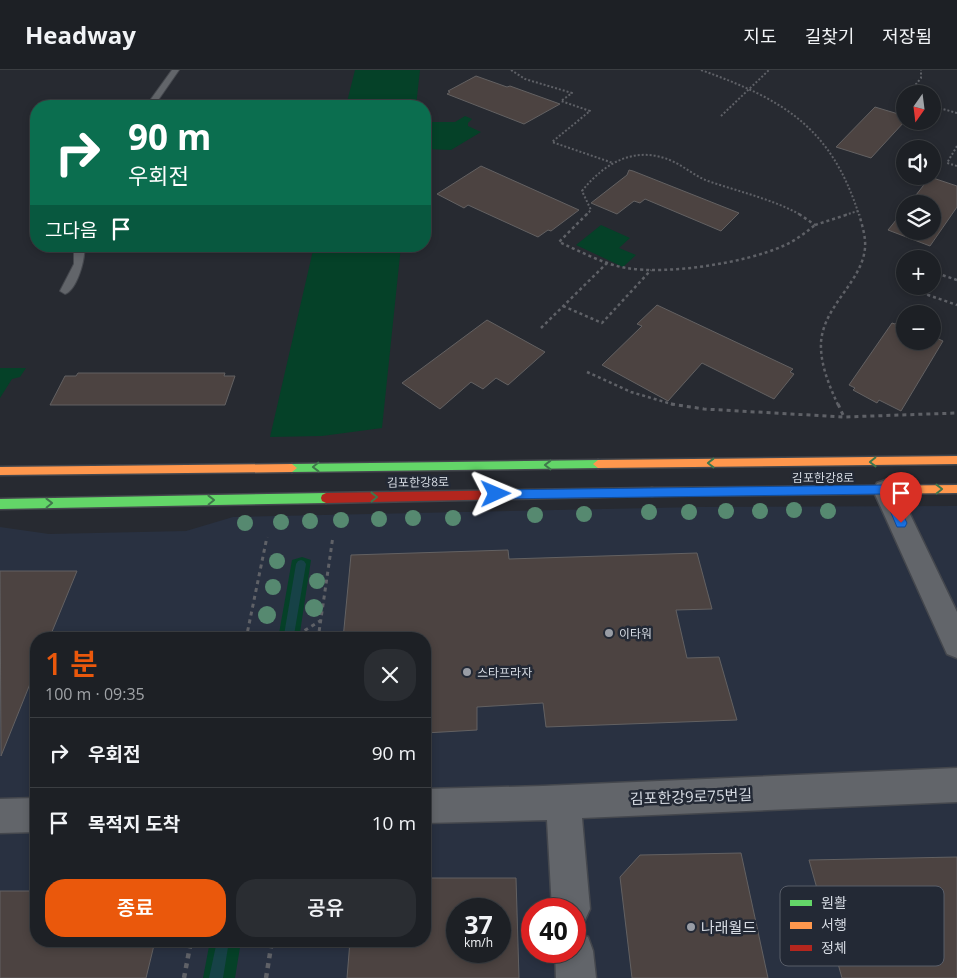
<!DOCTYPE html>
<html lang="ko">
<head>
<meta charset="utf-8">
<style>
	body { margin:0; font-family:"Open Sans","Noto Sans KR",sans-serif; background:#2a2d32; color:#f1f3f6; height:100vh; display:flex; flex-direction:column; font-size:19px; white-space:nowrap }
	* { box-sizing:border-box; margin:0 }
	p { font-size:16px; color:#a0a3a7 }
	.icon { flex:none; width:28px; height:28px; fill:none; stroke:currentColor; stroke-width:2; stroke-linecap:round; stroke-linejoin:round }
	.map { position:relative; flex:1; overflow:hidden }
	.side { position:absolute; left:30px; top:562px; width:401px; height:315px; display:flex; flex-direction:column; background:#1d2025; border-radius:20px; box-shadow:0 2px 8px #0003,0 0 0 1px #3b3e42 }
	.side>* { flex:none }
	.hud { position:absolute; left:30px; top:30px; width:401px; height:152px; border-radius:20px; box-shadow:0 2px 8px #0003,0 0 0 1px #3b3e42; background:#0b6e4f; color:#fff; overflow:hidden }
	.needle { width:32px; rotate:194deg }
	.controls { position:absolute; left:896px; top:15px; display:grid; gap:10px }
	.controls a { display:grid; place-items:center; width:45px; height:45px; border-radius:50%; background:#1d2025; box-shadow:0 2px 8px #0003,0 0 0 1px #3b3e42; font-size:25px }
	.speed { position:absolute; left:446px; top:828px; display:flex; gap:10px; font-size:25px; font-weight:700; text-align:center }
	.speed>* { display:grid; place-content:center; width:65px; height:65px; border-radius:50%; background:#1d2025; box-shadow:0 2px 8px #0003,0 0 0 1px #3b3e42; line-height:1 }
	.speed small { font-size:12px; font-weight:400 }
	.speed .limit { border:8px solid #d22; background:#fff; color:#111 }
	.pin { position:absolute; display:grid; place-items:center; width:42px; height:42px; color:#fff; margin:-51px -21px; border-radius:50% 50% 50% 0; rotate:-45deg; box-shadow:0 0 5px #0007 }
	.pin .icon { rotate:45deg }
	.me { position:absolute; width:55px; margin:-28px; rotate:89deg; stroke-linejoin:round; filter:drop-shadow(0 0 4px #0008) }
	.turn { display:flex; align-items:center; gap:18px; height:105px; padding:0 15px; font-size:22px }
	.turn .icon { width:65px; height:65px; stroke-width:2.5 }
	.turn b { display:block; font-size:35px; line-height:42px }
	.then { display:flex; align-items:center; height:48px; padding:0 15px; background:#0003; gap:10px; font-size:19px }
	.round { display:grid; place-items:center; flex:none; width:52px; height:52px; border-radius:20px; background:#2a2d32 }
	.headline { display:flex; align-items:center; justify-content:space-between; height:85px; padding:0 15px }
	h1 { font-size:30px; font-weight:600; line-height:38px; color:#ea580c }
	.cta { display:flex; gap:10px; margin-top:auto; padding:10px 15px }
	.cta a { flex:1; height:58px; border-radius:20px; background:#ea580c; color:#fff; font-size:20px; font-weight:600; line-height:58px; text-align:center }
	.cta a+a { background:#2a2d32; color:#f1f3f6 }
	ul { padding:0; list-style:none }
	li { display:flex; align-items:center; gap:15px; height:70px; padding:0 15px; border-top:1px solid #3b3e42 }
	li div { flex:1 }
	li b { display:block; font-size:19px }
	li em { font-style:normal }
	header { display:flex; align-items:center; gap:30px; box-sizing:border-box; height:70px; padding:0 25px; background:#1d2025; border-bottom:1px solid #3b3e42 }
	header strong { font-size:24px }
	nav { display:flex; gap:28px; margin-inline-start:auto; font-size:18px }
	.map>svg:first-child { display:block }
	.built { fill:#293141; fill-rule:evenodd }
	.green { fill:#054128 }
	.lines { fill:none; stroke-linecap:round; stroke-linejoin:round }
	.stream { fill:#174247; fill-rule:evenodd }
	.building { fill:#4c4341; stroke:#636162; fill-rule:evenodd }
	.lane-casing { stroke:#44474d; stroke-width:2 }
	.street-casing { stroke:#44474d; stroke-width:3 }
	.fast-casing { stroke:#44474d; stroke-width:3 }
	.slow-casing { stroke:#44474d; stroke-width:3 }
	.jam-casing { stroke:#44474d; stroke-width:3 }
	.path-far3 { stroke:#5f6167; stroke-width:2; stroke-dasharray:2 2; stroke-linecap:butt }
	.path-far2 { stroke:#5f6167; stroke-width:2.5; stroke-dasharray:3 3; stroke-linecap:butt }
	.path-far1 { stroke:#5f6167; stroke-width:3; stroke-dasharray:4 4; stroke-linecap:butt }
	.path { stroke:#5f6167; stroke-width:4.5; stroke-dasharray:5 5; stroke-linecap:butt }
	.lane { fill:#62656a; fill-rule:evenodd }
	.street { fill:#62656a; fill-rule:evenodd }
	.fast { fill:#63d668; fill-rule:evenodd }
	.slow { fill:#ff974d; fill-rule:evenodd }
	.jam { fill:#b3261e; fill-rule:evenodd }
	.tree { fill:#568970 }
	.oneway { stroke:#40774c }
	.route { fill:#1a73e8; stroke:#114b97 }
	.poi-dot { fill:#999da5; stroke:#232935; stroke-width:2 }
	.labels { text-anchor:middle; dominant-baseline:central; stroke-width:5; stroke-linejoin:round; paint-order:stroke }
	.street-label { font-size:12px; fill:#d6dbe3; stroke:#232935 }
	.poi-label { font-size:12px; fill:#d6dbe3; stroke:#232935; text-anchor:start }
	.near-street-label { font-size:15px; fill:#d6dbe3; stroke:#232935 }
	.near-poi-label { font-size:15px; fill:#d6dbe3; stroke:#232935; text-anchor:start }
	.key { fill:#232935; stroke:#595e69; stroke-width:1 }
	.key-label { font-size:14px; fill:#d6dbe3 }
</style>
</head>
<body>
<header>
<strong>Headway</strong>
<nav><a>지도</a><a>길찾기</a><a>저장됨</a></nav>
</header>
<div class="map">
<svg width="957" height="908" viewBox="0 0 957 908">
	<rect width="100%" height="100%" fill="#272a31"/>
	<path class="built" d="M957 436V908H0V457L49 464 186 461 233 447 698 437ZM36 569H425V871H36ZM458 839H500V881H458ZM532 839H575V881H532Z"/>
	<path class="green" d="M355 0H420L416 36H346Z
		M465 46 472 49 468 53V56L481 62 451 80 425 79 426 52H455Z
		M601 155 630 168 619 178 636 185 623 197 576 175Z
		M314 176H401L382 358 322 366 270 367Z
		M0 298H26L20 307 12 309 0 328Z
		M302 487 311 490 299 569H291L303 494 298 495 286 569H278L292 490Z
		M210 871H220L213 908H203Z
		M226 871H241L235 908H220Z"/>
	<g class="lines">
		<path class="stream" d="M301 490 304 491 306 494 294 565 292 568 287 569 284 565 296 494 298 491Z
			M217 871H229L223 908H209Z"/>
	</g>
	<path class="building" d="M476 6 507 17 510 16 560 34 524 54 447 24 450 22 448 21Z
		M875 37 905 46V51L871 88 836 77Z
		M481 96 579 140 551 161 548 160 538 167 468 135 464 138 437 124Z
		M629 100 633 101 739 143 721 161 645 129 640 133 634 131 617 144 591 133 627 105Z
		M930 107 957 116V137L930 176 888 160 905 139V161H932V134H909Z
		M657 235 793 299 790 302 794 304 774 329 702 293 668 331 602 295 642 256 637 254Z
		M487 250 545 282 508 315 496 308 483 319 471 312 440 339 402 313Z
		M897 252 905 255V271H932V266L943 271 901 341 879 330 877 333 853 320 855 318 849 315 892 253 895 254Z
		M78 303H225L224 306H235L225 335H50L65 306H76Z
		M508 480 509 489 697 483 712 539 676 540 687 588 719 587 737 650 546 657 543 633 477 637V660L425 663V569H343L351 485Z
		M0 501H77L49 569H36V599L1 686Z
		M741 783 768 908H632L620 807 640 785Z
		M957 787V908H842L809 790Z
		M425 808H516L519 908H347L350 871H425ZM458 839H500V881H458Z
		M0 821H36V871H155L146 908H0Z"/>
	<g class="lines">
		<defs>
			<path id="lane" d="M172 0H179L154 36H146Z
				M74 176H84C86 188 77 220 65 224L60 221 74 194Z"/>
			<path id="street" d="M886 410 895 413 957 542V588L947 584 873 420 877 413Z
				M957 698V732L582 748 590 839 584 852 575 856V839H552L547 750 425 753V719L543 716Z
				M36 728V762L0 763V729Z
				M575 862 588 867 593 881 596 908H556L555 881H575Z"/>
			<path id="fast" d="M598 390 603 394 598 398 292 402 287 398 292 394Z
				M326 423 330 425 331 428 330 431 326 433 0 439V429Z"/>
			<path id="slow" d="M957 386V394L598 398 593 394 598 390Z
				M292 394 297 398 292 402 0 405V397Z
				M957 415V423L652 426 648 425 647 422 648 419 652 418Z"/>
			<path id="jam" d="M652 418 656 419 657 422 656 425 652 426 326 433 322 431 321 428 322 425 326 423Z"/>
		</defs>
		<use href="#lane" class="lane-casing"/>
		<use href="#street" class="street-casing"/>
		<use href="#fast" class="fast-casing"/>
		<use href="#slow" class="slow-casing"/>
		<use href="#jam" class="jam-casing"/>
		<path class="path-far3" d="M511 0 525 9 572 23 561 31 590 41 552 72 613 93
			M701 0C784 30 831 57 859 145
			M908 24 921 8V0
			M932 36 957 43
			M721 46 769 0
			M957 76 947 93 957 96
			M586 145 591 140 582 121C605 92 636 75 672 91 685 97 695 106 708 111 740 122 772 129 801 145
			M845 145 858 141"/>
		<path class="path-far2" d="M587 144 559 172C580 181 603 194 626 198 668 205 745 193 783 176 795 171 805 163 815 155
			M799 144 815 155
			M815 155 849 144
			M957 210 939 204 928 225 957 235
			M563 236 602 253 651 200
			M541 258 607 193
			M587 302 631 322 675 335
			M838 335C829 315 820 294 821 272 824 235 862 212 865 178 866 167 862 155 859 144"/>
		<path class="path-far1" d="M671 334 704 339 844 347 957 343
			M838 334 844 347
			M246 569 267 467
			M291 569 320 551
			M318 569 333 466"/>
		<path class="path" d="M184 908 191 871
			M266 908 272 871"/>
		<use href="#lane" class="lane"/>
		<use href="#street" class="street"/>
		<use href="#fast" class="fast"/>
		<use href="#slow" class="slow"/>
		<use href="#jam" class="jam"/>
	</g>
	<g class="tree">
		<circle cx="794" cy="440" r="8"/>
		<circle cx="726" cy="441" r="8"/>
		<circle cx="760" cy="441" r="8"/>
		<circle cx="828" cy="441" r="8"/>
		<circle cx="649" cy="442" r="8"/>
		<circle cx="689" cy="442" r="8"/>
		<circle cx="584" cy="444" r="8"/>
		<circle cx="535" cy="445" r="8"/>
		<circle cx="413" cy="448" r="8"/>
		<circle cx="453" cy="448" r="8"/>
		<circle cx="379" cy="449" r="8"/>
		<circle cx="341" cy="450" r="8"/>
		<circle cx="310" cy="451" r="8"/>
		<circle cx="281" cy="452" r="8"/>
		<circle cx="245" cy="453" r="8"/>
		<circle cx="277" cy="491" r="8"/>
		<circle cx="317" cy="511" r="8"/>
		<circle cx="273" cy="517" r="8"/>
		<circle cx="314" cy="538" r="9"/>
		<circle cx="267" cy="545" r="9"/>
	</g>
	<defs><path id="oneway-chevron" d="M-2-3.5L2.5 0L-2 3.5" fill="none" stroke-width="1.6" stroke-linecap="round" stroke-linejoin="round" transform="scale(1.25)"/></defs>
	<g class="oneway">
		<use href="#oneway-chevron" transform="translate(873 392) rotate(179)"/>
		<use href="#oneway-chevron" transform="translate(711 393) rotate(180)"/>
		<use href="#oneway-chevron" transform="translate(548 395) rotate(180)"/>
		<use href="#oneway-chevron" transform="translate(316 397) rotate(179)"/>
		<use href="#oneway-chevron" transform="translate(939 419) rotate(-1)"/>
		<use href="#oneway-chevron" transform="translate(374 427) rotate(-1)"/>
		<use href="#oneway-chevron" transform="translate(211 430) rotate(-1)"/>
		<use href="#oneway-chevron" transform="translate(49 433) rotate(-1)"/>
	</g>
	<path class="route" d="M886 415 890 417 907 453 905 457H897L883 424 496 429 491 424 496 420Z"/>
	<g class="poi-dot">
		<circle cx="609" cy="563" r="5"/>
		<circle cx="467" cy="602" r="5"/>
		<circle cx="691" cy="857" r="5"/>
	</g>
	<g class="labels">
		<g class="street-label">
			<text x="823" y="407">김포한강8로</text>
			<text transform="translate(418 412) rotate(-1)">김포한강8로</text>
		</g>
		<g class="poi-label">
			<text x="619" y="563">이타워</text>
			<text x="477" y="602">스타프라자</text>
		</g>
		<g class="near-street-label">
			<text transform="translate(691 726) rotate(-2)">김포한강9로75번길</text>
		</g>
		<g class="near-poi-label">
			<text x="701" y="857">나래월드</text>
		</g>
	</g>
	<rect x="780" y="816" width="164" height="80" rx="8" class="key"/>
	<rect x="790" y="830" width="22" height="6" fill="#63d668"/>
	<rect x="790" y="852" width="22" height="7" fill="#ff974d"/>
	<rect x="790" y="875" width="22" height="6" fill="#b3261e"/>
	<g class="key-label">
		<text x="821" y="838">원활</text>
		<text x="821" y="860">서행</text>
		<text x="821" y="883">정체</text>
	</g>
</svg>
<div class="controls">
<a><svg class="needle" viewBox="-14 -14 28 28"><path d="M0-13l5 13h-10z" fill="#e53935"/><path d="M0 13l5-13h-10z" fill="#a0a3a7"/></svg></a>
<a><svg class="icon" aria-label="sound" viewBox="0 0 24 24"><path d="M4 9h4l5-4v14l-5-4H4zM17 9q2 3 0 6"/></svg></a>
<a><svg class="icon" aria-label="layers" viewBox="0 0 24 24"><path d="M12 4l9 5-9 5-9-5zM3 14l9 5 9-5"/></svg></a>
<a>+</a>
<a>−</a>
</div>
<div class="speed"><div>37<small>km/h</small></div><div class="limit">40</div></div>
<div class="pin" style="left:901px;top:453px;background:#d93025"><svg class="icon" aria-label="arrive" viewBox="0 0 24 24"><path d="M6 21V4h12l-3 4 3 4H6"/></svg></div>
<svg class="me" style="left:496px;top:424px" viewBox="-20 -20 40 40"><path d="M0-17L14 15 0 8-14 15z" fill="#1a73e8" stroke="#fff" stroke-width="4"/></svg>
<div class="hud">
<div class="turn"><svg class="icon" aria-label="right" viewBox="0 0 24 24"><path d="M7 20v-9h11M14 6l5 5-5 5"/></svg><div><b>90 m</b>우회전</div></div>
<div class="then">그다음<svg class="icon" aria-label="arrive" viewBox="0 0 24 24"><path d="M6 21V4h12l-3 4 3 4H6"/></svg></div>
</div>
<section class="side">
<div class="headline"><div><h1>1 분</h1><p>100 m · 09:35</p></div><a class="round"><svg class="icon" aria-label="close" viewBox="0 0 24 24"><path d="M6 6l12 12M18 6L6 18"/></svg></a></div>
<ul>
<li><svg class="icon" aria-label="right" viewBox="0 0 24 24"><path d="M7 20v-9h11M14 6l5 5-5 5"/></svg><div><b>우회전</b></div><em>90 m</em></li>
<li><svg class="icon" aria-label="arrive" viewBox="0 0 24 24"><path d="M6 21V4h12l-3 4 3 4H6"/></svg><div><b>목적지 도착</b></div><em>10 m</em></li>
</ul>
<div class="cta"><a>종료</a><a>공유</a></div>
</section>
</div>
</body>
</html>
